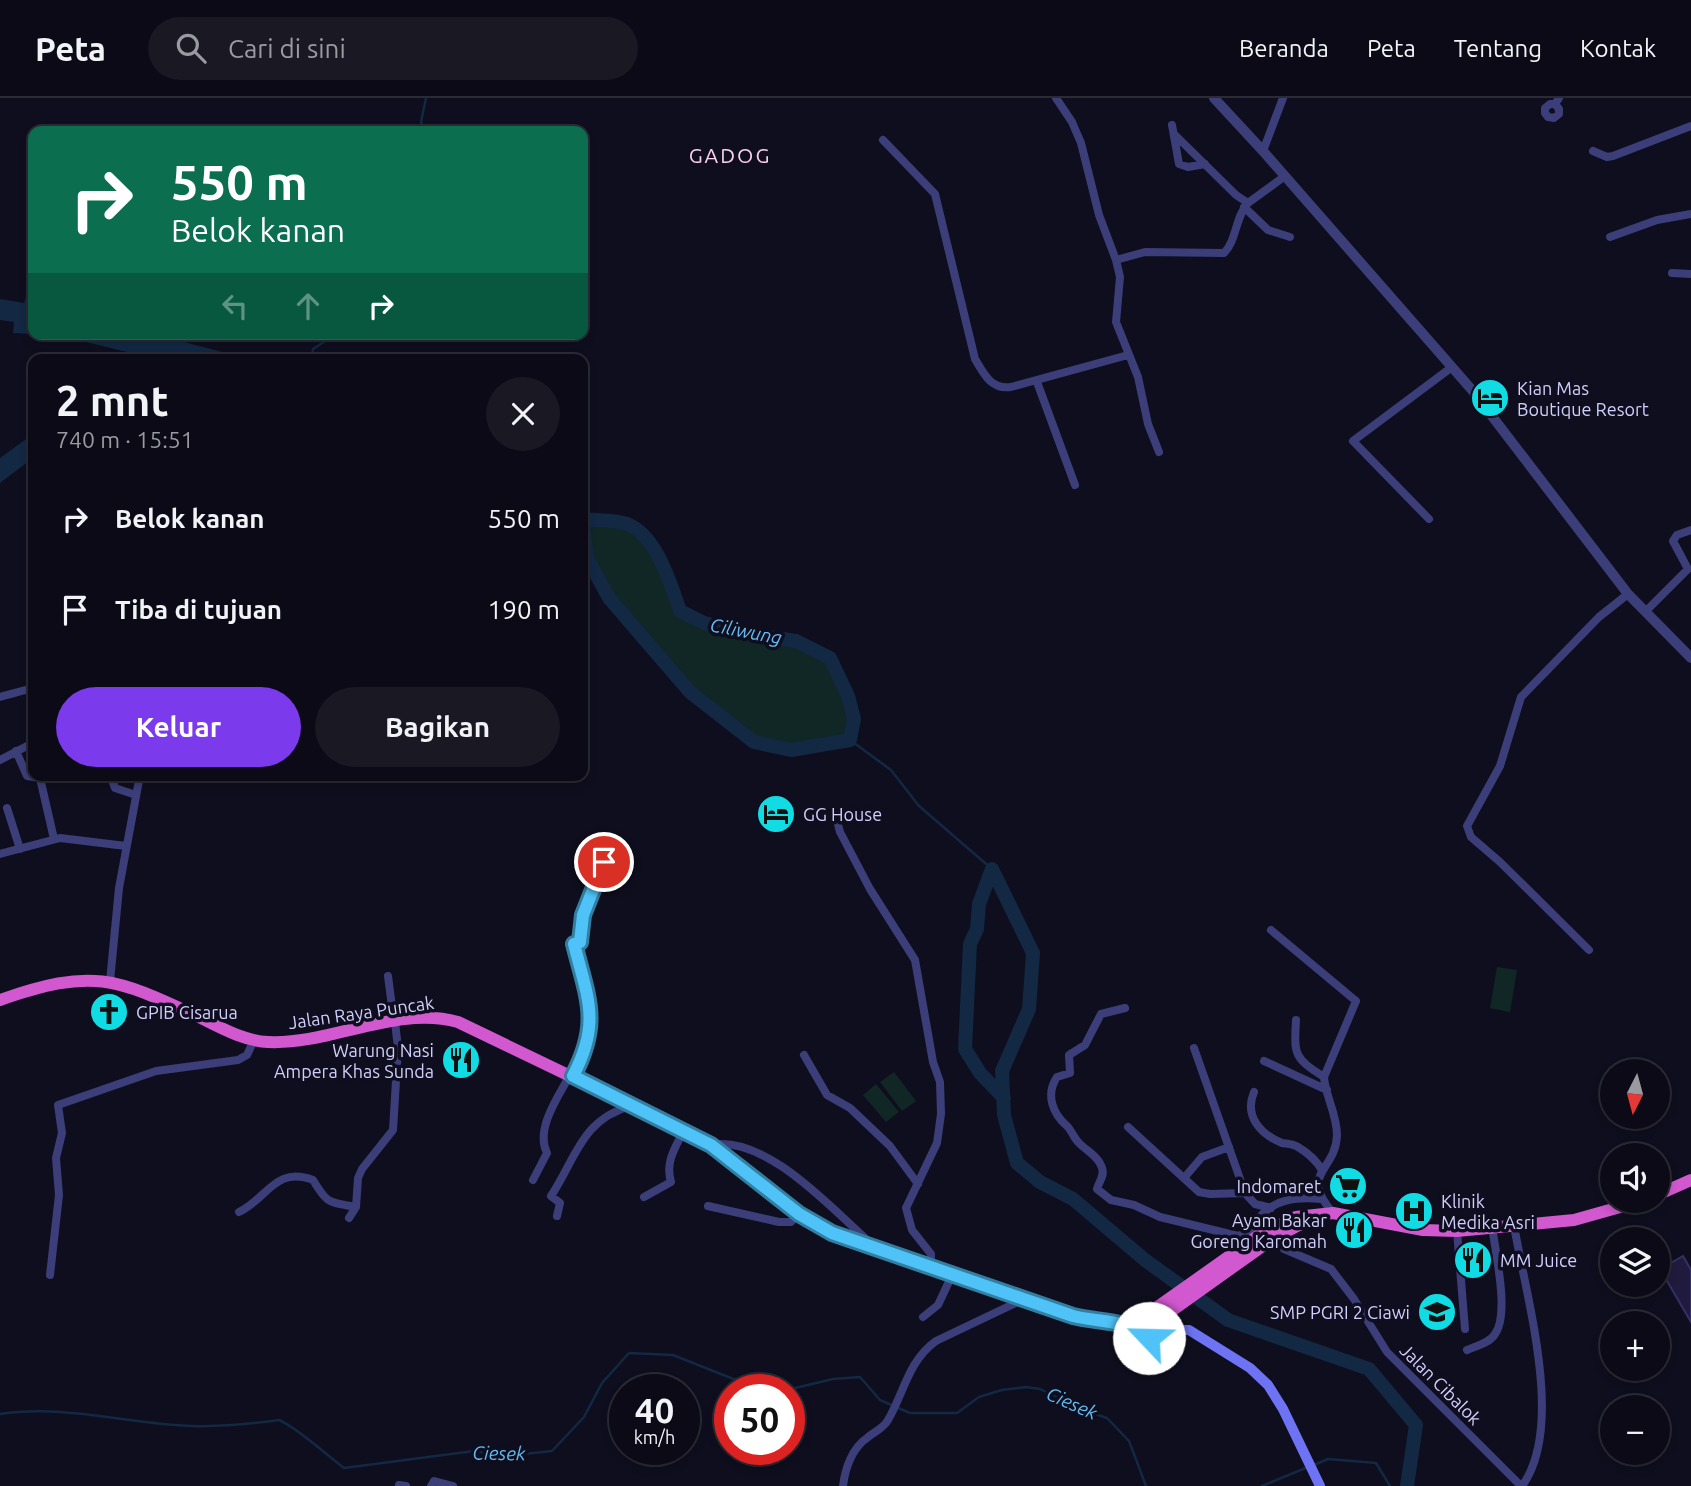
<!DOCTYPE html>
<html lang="id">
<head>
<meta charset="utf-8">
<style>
	body { margin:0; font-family:Ubuntu,sans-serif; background:#191823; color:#f1f3f6; height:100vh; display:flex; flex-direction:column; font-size:26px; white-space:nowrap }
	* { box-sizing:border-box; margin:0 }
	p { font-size:23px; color:#9a9aa1 }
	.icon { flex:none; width:38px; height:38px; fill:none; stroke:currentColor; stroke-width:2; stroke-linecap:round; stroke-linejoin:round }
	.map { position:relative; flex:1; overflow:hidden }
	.side { position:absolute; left:28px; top:256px; width:560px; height:427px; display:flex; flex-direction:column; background:#0b0a16; border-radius:14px; box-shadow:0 4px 10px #0003,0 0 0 2px #2b2b35 }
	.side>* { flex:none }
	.top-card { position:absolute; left:28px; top:28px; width:560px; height:214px; border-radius:14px; box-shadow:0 4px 10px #0003,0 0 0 2px #2b2b35; background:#0b6e4f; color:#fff; overflow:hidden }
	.needle { width:46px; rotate:186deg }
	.tools { position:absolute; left:1600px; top:961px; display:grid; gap:14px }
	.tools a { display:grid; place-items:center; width:70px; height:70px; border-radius:50%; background:#0b0a16; box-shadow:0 4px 10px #0003,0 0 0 2px #2b2b35; font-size:35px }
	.speed { position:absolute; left:609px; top:1276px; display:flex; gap:14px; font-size:35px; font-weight:700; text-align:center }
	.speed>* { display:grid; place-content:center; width:91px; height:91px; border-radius:50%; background:#0b0a16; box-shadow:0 4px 10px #0003,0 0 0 2px #2b2b35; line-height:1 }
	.speed small { font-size:18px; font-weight:400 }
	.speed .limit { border:10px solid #d22; background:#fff; color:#111 }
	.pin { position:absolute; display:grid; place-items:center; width:60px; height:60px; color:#fff; margin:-30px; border:4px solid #fff; border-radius:50%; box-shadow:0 2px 7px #0007 }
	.me { position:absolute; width:77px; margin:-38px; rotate:294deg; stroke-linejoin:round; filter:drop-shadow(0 0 5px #0008) }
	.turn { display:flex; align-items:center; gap:24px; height:147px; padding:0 28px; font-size:32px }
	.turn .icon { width:91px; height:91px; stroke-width:2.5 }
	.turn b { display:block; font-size:49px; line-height:60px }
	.lanes { display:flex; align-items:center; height:66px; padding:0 28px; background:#0003; justify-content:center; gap:35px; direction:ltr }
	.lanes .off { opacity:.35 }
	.round { display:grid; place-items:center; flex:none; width:74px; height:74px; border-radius:37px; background:#191823 }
	.headline { display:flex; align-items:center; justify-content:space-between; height:119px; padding:0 28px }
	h1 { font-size:42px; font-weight:600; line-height:52px }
	.action { display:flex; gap:14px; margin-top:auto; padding:14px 28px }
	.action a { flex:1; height:80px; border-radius:42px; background:#7c3aed; color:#fff; font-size:28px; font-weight:600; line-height:80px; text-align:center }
	.action a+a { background:#191823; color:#f1f3f6 }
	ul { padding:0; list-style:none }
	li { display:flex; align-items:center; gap:21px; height:91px; padding:0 28px }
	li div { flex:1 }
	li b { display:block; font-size:26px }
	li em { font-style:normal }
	header { display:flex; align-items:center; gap:42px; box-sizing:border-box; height:98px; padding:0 35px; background:#0b0a16; border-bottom:2px solid #2b2b35 }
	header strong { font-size:33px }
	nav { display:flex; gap:38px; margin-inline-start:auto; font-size:24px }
	.search { width:490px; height:63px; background:#191823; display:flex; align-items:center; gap:18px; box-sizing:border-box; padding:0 24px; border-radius:38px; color:#9a9aa1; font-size:26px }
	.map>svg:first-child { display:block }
	.green { fill:#112725 }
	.water { fill:#122843 }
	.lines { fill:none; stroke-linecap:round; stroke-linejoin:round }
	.stream { stroke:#122843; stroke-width:2.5 }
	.river { stroke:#122843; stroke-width:14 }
	.building { fill:#201b3d; stroke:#362f67; stroke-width:2 }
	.minor { stroke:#3c3e79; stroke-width:8 }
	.tertiary { stroke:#3c3e79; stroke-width:10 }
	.secondary { stroke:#6d73f3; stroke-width:10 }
	.trunk { stroke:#d158ce; stroke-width:12 }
	.route-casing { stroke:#337fa1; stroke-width:18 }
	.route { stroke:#4fc3f7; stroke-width:12 }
	.labels { text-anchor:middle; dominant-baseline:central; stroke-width:7; stroke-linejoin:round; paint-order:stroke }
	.poi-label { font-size:18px; fill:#d0cefb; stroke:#0f0e1e; text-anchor:start }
	.street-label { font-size:18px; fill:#d0cefb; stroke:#0f0e1e }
	.water-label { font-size:19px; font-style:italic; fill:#65bbf3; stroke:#0f0e1e }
	.quarter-label { font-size:21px; letter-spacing:2px; fill:#fbd0ee; stroke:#0f0e1e }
</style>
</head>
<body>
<header>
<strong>Peta</strong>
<div class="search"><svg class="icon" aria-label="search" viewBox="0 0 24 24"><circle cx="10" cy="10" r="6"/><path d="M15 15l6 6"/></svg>Cari di sini</div>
<nav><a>Beranda</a><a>Peta</a><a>Tentang</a><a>Kontak</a></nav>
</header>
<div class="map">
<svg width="1691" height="1388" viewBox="0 0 1691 1388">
	<rect width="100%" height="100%" fill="#0f0e1e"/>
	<path class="green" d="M583 421C596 423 615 421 627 426 658 438 669 485 681 513L704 525 747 536 796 543 830 560 848 598 854 621 850 642 791 652 754 644 690 594 609 500 587 460Z
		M1497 869 1517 872 1510 914 1490 910Z
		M894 974 916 1003 902 1013 880 984Z
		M876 986 899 1014 886 1024 863 997Z"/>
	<path class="water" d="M27 196 33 199V236L13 235 14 224 0 222V201L24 205Z
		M53 236H154L245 260 156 261Z
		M33 336V360L0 385V360Z"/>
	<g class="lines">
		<path class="stream" d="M424 33 421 24 426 0
			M312 261 313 251 336 236
			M850 642 891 672 919 708 992 771
			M0 1316C65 1306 128 1326 193 1328 221 1329 250 1326 279 1322 298 1330 325 1356 344 1370L474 1353 505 1358 552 1353 584 1319 602 1285 629 1255 673 1257 741 1284 791 1291 833 1281 860 1279 880 1302 910 1315H957L979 1299 1002 1292 1026 1289 1040 1291 1083 1312 1107 1320 1129 1343 1146 1388
			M1314 1367 1328 1361 1376 1365 1390 1388
			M1262 1388 1308 1369"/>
		<path class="river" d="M583 421C596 423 615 421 627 426 657 438 670 485 680 513L704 525 747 536 796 543 830 560 848 598 854 621 850 642 791 652 754 644 690 594 609 500 587 460 583 427
			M992 771 1033 855 1029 911 1002 973 1004 1017 1017 1065 1040 1084 1073 1101 1145 1162 1228 1222 1369 1271 1416 1327 1407 1388
			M992 771 979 806 977 831 970 846 965 951 980 975 1004 1000"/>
	</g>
	<path class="building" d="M1345 1077 1357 1081 1351 1099 1339 1095Z
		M1408 1104 1424 1109 1420 1122 1404 1117Z
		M1683 1158 1691 1172V1224L1660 1171Z"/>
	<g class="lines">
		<path class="minor" d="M1056 0 1072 24 1081 45 1099 117 1116 162 1120 179 1116 224 1138 279 1148 326 1159 354
			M1555 6 1559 11V16L1554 20 1548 19 1545 15V10L1550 6H1555L1559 0
			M1172 27 1179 66 1188 69 1205 66
			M1174 36 1236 97 1248 105 1285 78
			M883 42 935 96 975 261C984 276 991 292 1011 289L1128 257
			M1263 53 1283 0
			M1593 53 1607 59 1613 58 1691 28
			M1244 109 1268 132 1290 139
			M1610 139 1657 122 1691 116
			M1116 162 1145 154 1224 155C1237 142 1235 119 1248 105
			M1672 175 1691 176
			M1037 284 1075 387
			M1429 421 1353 343 1452 269
			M1646 513 1688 471 1673 443 1677 437 1691 432
			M0 599 33 590
			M16 653 27 678 40 680 54 741
			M0 662 33 645
			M110 677 115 690 136 697
			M7 710 20 751
			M836 719 840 734 870 791 915 862 933 964 940 984 941 1016 937 1045 906 1110 912 1132 931 1156V1167
			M0 756 60 740 126 748
			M1271 832 1356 903 1324 979C1325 997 1337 1016 1337 1037 1336 1074 1298 1074 1333 1115
			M1589 852 1500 764 1471 739 1467 728 1500 668 1521 599 1599 519 1628 496
			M388 878 394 924
			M110 883 119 790 140 677
			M1125 910 1101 916 1085 947 1069 957 1070 975 1057 979C1045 997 1053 1016 1067 1028 1072 1033 1074 1041 1080 1046 1087 1053 1099 1059 1102 1070 1105 1078 1099 1083 1097 1091L1111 1102 1134 1107 1160 1119 1238 1138C1249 1136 1253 1129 1259 1120 1275 1100 1298 1099 1321 1101
			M1296 922C1294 957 1294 960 1324 979
			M1194 950 1245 1095 1255 1106 1271 1110
			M804 957 827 997 850 1010 890 1048 918 1086
			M1264 963 1327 992
			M573 978C600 926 589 900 574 846L580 844 583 817 604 764 613 760C621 763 623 771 619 778L606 776 602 768
			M1254 994C1244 1018 1260 1036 1282 1045 1288 1046 1293 1046 1298 1049 1308 1055 1316 1062 1322 1072
			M1128 1029 1199 1094 1210 1096 1245 1095
			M711 1047C765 1037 828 1107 865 1140
			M1184 1080 1202 1059 1229 1049
			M533 1082 547 1055C535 1031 558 999 570 977
			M644 1099 671 1084C665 1064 675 1050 684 1032
			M708 1108 779 1124H791L799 1116
			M239 1114C268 1100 275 1068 313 1082 328 1107 329 1104 356 1109
			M557 1118 560 1105 551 1098C576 1060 582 1021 631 1008
			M349 1120 356 1109 358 1080 362 1071 393 1032 398 950 395 924
			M1514 1127C1525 1196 1566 1328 1522 1388
			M1457 1133 1465 1231
			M1284 1151 1331 1171 1354 1201 1387 1254 1521 1388
			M50 1177 59 1097 56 1060 62 1035 58 1007 156 973 238 962 247 957 254 942
			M923 1219 938 1207 953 1175
			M1467 1252C1476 1248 1490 1245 1495 1236 1510 1216 1495 1153 1492 1128
			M399 1387 406 1388
			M431 1388 434 1383 453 1388
			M843 1388C845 1371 852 1350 867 1340 874 1334 884 1330 888 1322 904 1295 908 1263 936 1243L1024 1201"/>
		<path class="tertiary" d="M1214 0 1263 53 1472 292 1628 496 1691 560"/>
		<path class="secondary" d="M1125 1227C1155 1253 1160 1230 1189 1232L1250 1270 1268 1287 1283 1311 1320 1388"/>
		<path class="trunk" d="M0 902C95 869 115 880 203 921 223 931 245 943 268 944 331 947 396 907 458 924L699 1040 799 1116 832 1135 1093 1224 1142 1228 1160 1221 1271 1142 1297 1128 1331 1115
			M1657 1097 1691 1082
			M1132 1227 1262 1135 1296 1119 1333 1115 1423 1132 1457 1133 1574 1122 1645 1102"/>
	</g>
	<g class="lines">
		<defs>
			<path id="route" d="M604 764 583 817 580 844 574 846C588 901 601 925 573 978L711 1047 799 1116 832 1135 1073 1218C1089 1222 1111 1223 1124 1227 1133 1230 1138 1238 1149 1240"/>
		</defs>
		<use href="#route" class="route-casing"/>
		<use href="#route" class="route"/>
	</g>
	<defs>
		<symbol id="hotel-disc" viewBox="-11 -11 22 22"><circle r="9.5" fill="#12dce3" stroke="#0f0e1e"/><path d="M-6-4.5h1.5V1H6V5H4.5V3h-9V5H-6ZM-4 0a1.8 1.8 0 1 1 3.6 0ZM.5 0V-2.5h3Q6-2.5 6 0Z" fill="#111"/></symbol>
		<symbol id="church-disc" viewBox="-11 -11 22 22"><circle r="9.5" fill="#12dce3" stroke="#0f0e1e"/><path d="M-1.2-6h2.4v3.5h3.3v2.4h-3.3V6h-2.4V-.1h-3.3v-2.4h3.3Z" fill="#111"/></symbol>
		<symbol id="restaurant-disc" viewBox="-11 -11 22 22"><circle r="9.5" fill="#12dce3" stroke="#0f0e1e"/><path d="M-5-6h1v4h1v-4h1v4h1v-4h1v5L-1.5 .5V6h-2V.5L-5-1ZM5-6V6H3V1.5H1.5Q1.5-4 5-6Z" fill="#111"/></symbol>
		<symbol id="supermarket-disc" viewBox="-11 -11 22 22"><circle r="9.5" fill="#12dce3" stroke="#0f0e1e"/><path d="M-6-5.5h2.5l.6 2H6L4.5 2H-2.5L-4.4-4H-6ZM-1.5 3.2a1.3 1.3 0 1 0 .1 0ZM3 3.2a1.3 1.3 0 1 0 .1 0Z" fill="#111"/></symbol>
		<symbol id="hospital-disc" viewBox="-11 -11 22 22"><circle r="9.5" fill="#12dce3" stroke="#0f0e1e"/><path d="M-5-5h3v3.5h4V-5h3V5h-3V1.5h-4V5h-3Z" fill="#111"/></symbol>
		<symbol id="school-disc" viewBox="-11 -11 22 22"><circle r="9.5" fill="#12dce3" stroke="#0f0e1e"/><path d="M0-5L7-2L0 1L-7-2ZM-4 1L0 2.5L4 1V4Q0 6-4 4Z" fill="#111"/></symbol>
	</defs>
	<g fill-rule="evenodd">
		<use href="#hotel-disc" x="1468" y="278" width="44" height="44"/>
		<use href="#hotel-disc" x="754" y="694" width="44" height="44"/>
		<use href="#church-disc" x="87" y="892" width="44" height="44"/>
		<use href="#restaurant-disc" x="439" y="940" width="44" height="44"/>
		<use href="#supermarket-disc" x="1326" y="1066" width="44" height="44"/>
		<use href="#hospital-disc" x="1392" y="1091" width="44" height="44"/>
		<use href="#restaurant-disc" x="1332" y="1110" width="44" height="44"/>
		<use href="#restaurant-disc" x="1451" y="1140" width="44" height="44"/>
		<use href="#school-disc" x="1415" y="1192" width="44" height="44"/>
	</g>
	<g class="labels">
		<g class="poi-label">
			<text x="1517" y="290">Kian Mas<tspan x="1517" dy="21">Boutique Resort</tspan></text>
			<text x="803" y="716">GG House</text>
			<text x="136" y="914">GPIB Cisarua</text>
			<text x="434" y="952" text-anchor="end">Warung Nasi<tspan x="434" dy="21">Ampera Khas Sunda</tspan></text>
			<text x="1321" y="1088" text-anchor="end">Indomaret</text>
			<text x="1441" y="1103">Klinik<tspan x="1441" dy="21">Medika Asri</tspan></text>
			<text x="1327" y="1122" text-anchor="end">Ayam Bakar<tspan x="1327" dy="21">Goreng Karomah</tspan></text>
			<text x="1500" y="1162">MM Juice</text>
			<text x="1410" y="1214" text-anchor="end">SMP PGRI 2 Ciawi</text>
		</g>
		<g class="street-label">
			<text transform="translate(361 914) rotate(-8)">Jalan Raya Puncak</text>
			<text transform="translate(1441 1286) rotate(45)">Jalan Cibalok</text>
		</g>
		<g class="water-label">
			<text transform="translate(746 533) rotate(11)">Ciliwung</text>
			<text transform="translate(1072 1305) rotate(24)">Ciesek</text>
			<text transform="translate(499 1355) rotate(1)">Ciesek</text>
		</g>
		<g class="quarter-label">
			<text x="730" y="57">GADOG</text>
		</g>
	</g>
</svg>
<div class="tools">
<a><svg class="needle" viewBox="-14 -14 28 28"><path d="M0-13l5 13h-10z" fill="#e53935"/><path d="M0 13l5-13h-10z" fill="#9a9aa1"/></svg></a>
<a><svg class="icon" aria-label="sound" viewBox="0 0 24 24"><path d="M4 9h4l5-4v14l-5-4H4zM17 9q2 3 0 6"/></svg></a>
<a><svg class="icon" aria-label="layers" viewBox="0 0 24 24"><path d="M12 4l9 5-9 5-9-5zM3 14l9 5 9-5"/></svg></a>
<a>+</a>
<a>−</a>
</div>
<div class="speed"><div>40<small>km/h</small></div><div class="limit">50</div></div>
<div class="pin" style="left:604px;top:764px;background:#d93025"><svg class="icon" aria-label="arrive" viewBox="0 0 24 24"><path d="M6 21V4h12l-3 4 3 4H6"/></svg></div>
<svg class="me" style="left:1149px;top:1240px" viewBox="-20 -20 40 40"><circle r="19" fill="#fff"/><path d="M0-13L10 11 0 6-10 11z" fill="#4fc3f7"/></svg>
<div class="top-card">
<div class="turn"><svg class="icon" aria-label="right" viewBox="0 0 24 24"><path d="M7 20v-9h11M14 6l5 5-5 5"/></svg><div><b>550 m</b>Belok kanan</div></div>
<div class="lanes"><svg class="icon off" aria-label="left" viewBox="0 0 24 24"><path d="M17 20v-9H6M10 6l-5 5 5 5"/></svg><svg class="icon off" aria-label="ahead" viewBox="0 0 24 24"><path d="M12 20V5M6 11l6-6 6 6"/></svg><svg class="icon" aria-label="right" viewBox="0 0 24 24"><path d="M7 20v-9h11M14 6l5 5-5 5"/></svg></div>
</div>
<section class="side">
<div class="headline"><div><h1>2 mnt</h1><p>740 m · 15:51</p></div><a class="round"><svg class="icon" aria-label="close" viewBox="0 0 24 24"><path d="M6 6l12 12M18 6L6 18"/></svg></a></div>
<ul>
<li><svg class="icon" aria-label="right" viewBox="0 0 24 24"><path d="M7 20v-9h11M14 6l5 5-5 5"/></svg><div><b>Belok kanan</b></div><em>550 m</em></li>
<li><svg class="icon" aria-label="arrive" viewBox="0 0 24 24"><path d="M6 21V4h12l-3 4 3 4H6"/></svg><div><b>Tiba di tujuan</b></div><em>190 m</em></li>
</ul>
<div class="action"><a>Keluar</a><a>Bagikan</a></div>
</section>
</div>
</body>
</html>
